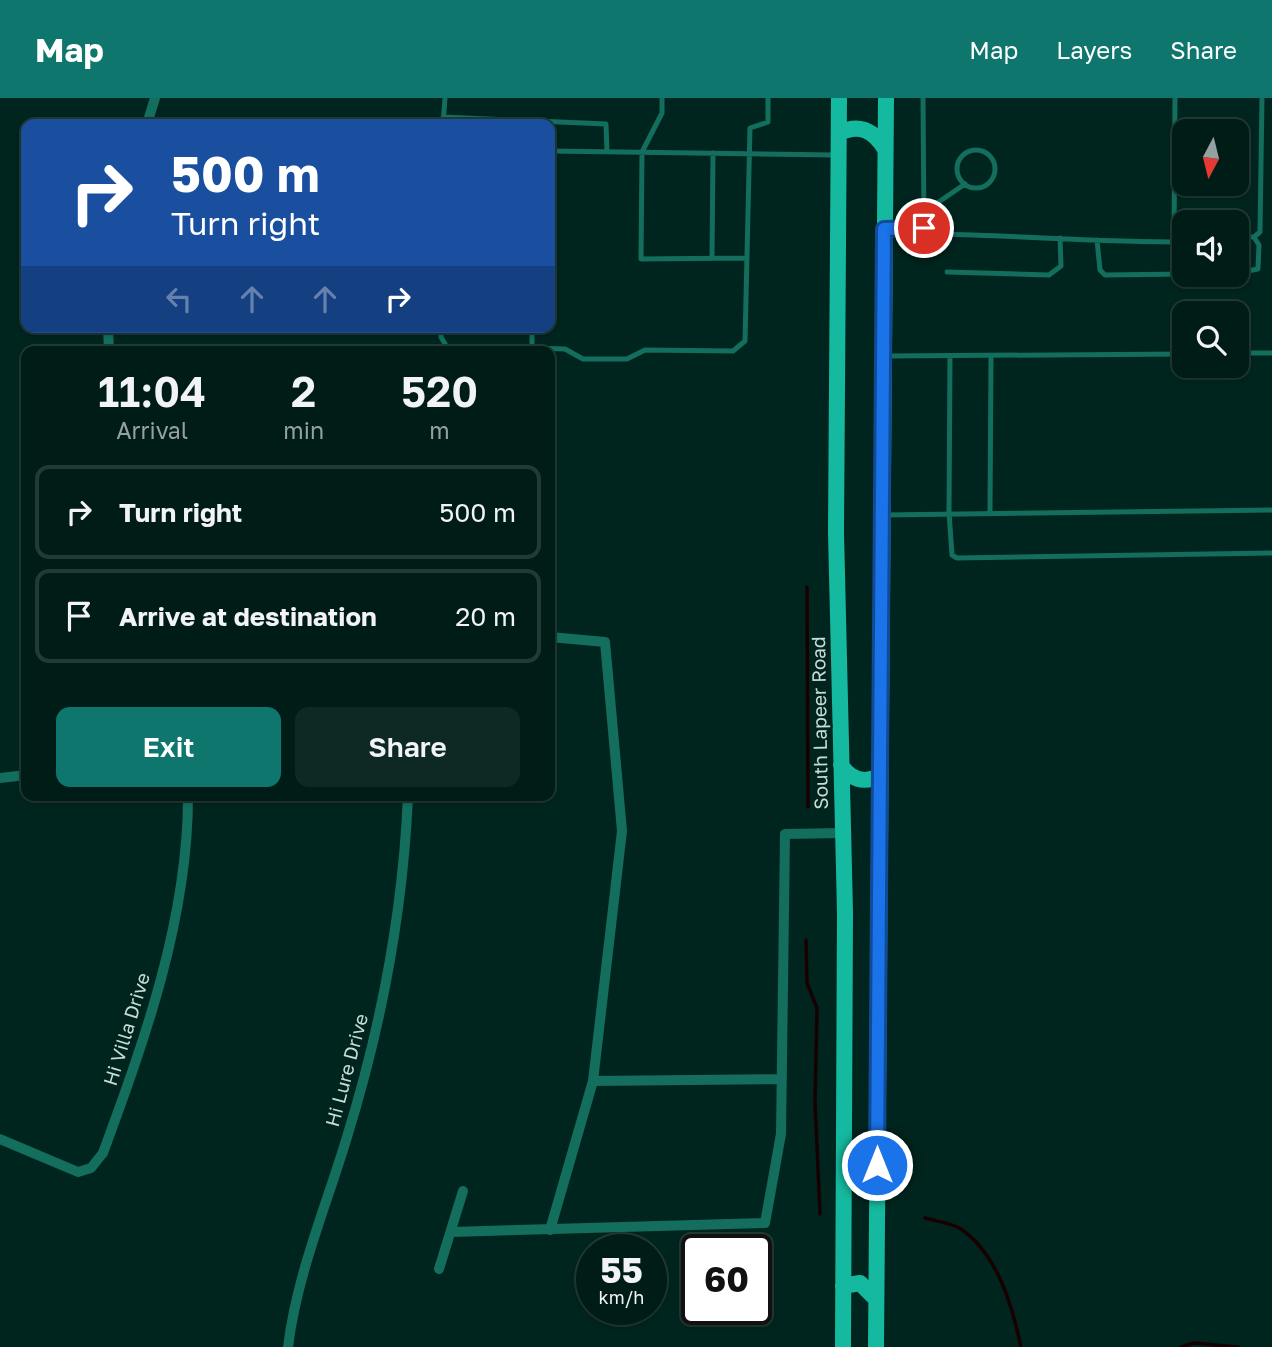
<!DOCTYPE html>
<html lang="en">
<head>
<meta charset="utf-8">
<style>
	body { margin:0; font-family:"Golos Text",sans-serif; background:#0e2923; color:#f1f3f6; height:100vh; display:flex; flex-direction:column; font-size:26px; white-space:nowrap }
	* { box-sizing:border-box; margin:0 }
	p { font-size:23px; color:#95a1a1 }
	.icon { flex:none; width:38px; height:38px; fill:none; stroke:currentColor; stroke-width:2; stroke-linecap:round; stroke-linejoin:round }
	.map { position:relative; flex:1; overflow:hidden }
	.details { position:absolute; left:21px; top:248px; width:534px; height:455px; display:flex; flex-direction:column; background:#001c16; border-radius:14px; box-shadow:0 2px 5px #0004,0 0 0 2px #223a35 }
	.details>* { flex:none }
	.banner { position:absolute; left:21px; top:21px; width:534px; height:214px; border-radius:14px; box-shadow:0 2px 5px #0004,0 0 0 2px #223a35; background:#1a4fa0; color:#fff; overflow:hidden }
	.needle { width:46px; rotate:187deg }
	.tools { position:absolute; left:1172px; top:21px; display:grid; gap:14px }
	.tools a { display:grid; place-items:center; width:77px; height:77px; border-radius:14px; background:#001c16; box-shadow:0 2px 5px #0004,0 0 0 2px #223a35; font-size:35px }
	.speed { position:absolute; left:576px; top:1136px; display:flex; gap:14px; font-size:35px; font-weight:700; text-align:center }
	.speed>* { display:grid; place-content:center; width:91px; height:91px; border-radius:50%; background:#001c16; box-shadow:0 2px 5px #0004,0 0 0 2px #223a35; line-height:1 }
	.speed small { font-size:18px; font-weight:400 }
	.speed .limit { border:4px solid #111; border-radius:10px; background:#fff; color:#111 }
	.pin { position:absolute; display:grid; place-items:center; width:60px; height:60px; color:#fff; margin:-30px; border:4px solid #fff; border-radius:50%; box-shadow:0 2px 7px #0007 }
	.me { position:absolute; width:77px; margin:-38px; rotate:0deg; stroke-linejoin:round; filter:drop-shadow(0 0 5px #0008) }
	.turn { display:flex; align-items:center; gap:24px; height:147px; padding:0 35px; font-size:32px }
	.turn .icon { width:91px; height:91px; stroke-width:2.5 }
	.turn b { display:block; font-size:49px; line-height:60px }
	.lanes { display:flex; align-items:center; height:66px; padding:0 35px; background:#0003; justify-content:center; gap:35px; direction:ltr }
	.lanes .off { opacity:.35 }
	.eta { display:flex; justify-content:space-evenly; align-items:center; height:119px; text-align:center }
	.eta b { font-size:42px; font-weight:600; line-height:49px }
	.cta { display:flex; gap:14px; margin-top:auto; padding:14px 35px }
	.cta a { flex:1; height:80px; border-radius:14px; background:#0f766e; color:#fff; font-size:28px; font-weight:600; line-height:80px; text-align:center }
	.cta a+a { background:#0e2923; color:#f1f3f6 }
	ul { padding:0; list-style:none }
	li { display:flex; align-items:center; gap:21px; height:94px; margin:0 14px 10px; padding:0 21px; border:4px solid #223a35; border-radius:14px }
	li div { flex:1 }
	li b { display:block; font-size:26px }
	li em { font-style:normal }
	header { display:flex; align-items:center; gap:42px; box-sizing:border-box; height:98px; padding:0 35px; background:#0f766e; color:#fff }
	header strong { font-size:33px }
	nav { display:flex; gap:38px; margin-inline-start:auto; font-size:24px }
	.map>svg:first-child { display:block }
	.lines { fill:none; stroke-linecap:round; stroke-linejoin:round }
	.stream { stroke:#170002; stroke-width:3.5 }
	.service { stroke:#136e5e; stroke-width:5 }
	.minor { stroke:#136e5e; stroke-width:10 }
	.primary { stroke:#15b99f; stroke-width:16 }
	.route-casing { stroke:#114b97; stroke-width:18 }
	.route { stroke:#1a73e8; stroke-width:12 }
	.labels { text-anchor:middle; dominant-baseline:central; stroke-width:5; stroke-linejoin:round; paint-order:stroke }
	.street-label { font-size:19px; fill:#c8dcd6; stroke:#00251e }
</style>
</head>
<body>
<header>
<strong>Map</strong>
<nav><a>Map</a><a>Layers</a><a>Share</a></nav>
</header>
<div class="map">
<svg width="1272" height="1249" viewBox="0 0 1272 1249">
	<rect width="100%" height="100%" fill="#00251e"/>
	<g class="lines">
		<path class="stream" d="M807 489 808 709
			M806 842 807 885 817 910 815 1004 820 1116
			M925 1120C936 1123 952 1125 961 1131 998 1157 1012 1207 1021 1249
			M1181 1249 1194 1245 1238 1249"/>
		<path class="service" d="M662 0V15L642 54 641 161 747 160
			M923 0 924 130
			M443 19 606 26 607 54
			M443 26 445 0
			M957 71a19 19 0 1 1 38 0a19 19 0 1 1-38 0Z
			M550 53 836 57
			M924 114 965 86
			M888 131 924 130 941 136C1022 138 1103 144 1185 144
			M1237 139H1254L1260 134 1262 0
			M1097 142 1100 172 1105 177 1185 176
			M1174 144 1175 0
			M712 160 713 55
			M947 174 1049 177 1061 168 1060 140
			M1237 175 1258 171 1259 147 1254 139
			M441 229V239L448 251 532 250
			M532 229V250L565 251 583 261H627L645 252 733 253 745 243 750 30 768 24V0
			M1237 255H1272
			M887 258 1185 256
			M950 258 949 414 952 457 957 460 1272 455
			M990 414 991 259
			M883 417 1272 412"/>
		<path class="minor" d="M147 26 155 0
			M108 229 109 254
			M550 539 605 544 622 733 593 983 550 1132
			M0 680 26 677
			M593 983 782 981
			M0 1041 78 1074 91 1070 103 1055C145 941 188 821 188 698
			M451 1134 765 1125 781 1036 785 736 843 735
			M439 1171 463 1093
			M288 1249C297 1176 326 1109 347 1039 381 929 403 813 408 698"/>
		<path class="primary" d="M839 0 836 434 845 814 843 1249
			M839 35C860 25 874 33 885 51
			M841 667C850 681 864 686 879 678
			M843 1188 860 1185 876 1201
			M876 1249 886 0"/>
	</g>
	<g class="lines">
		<defs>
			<path id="route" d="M877 1067 884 131 924 130"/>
		</defs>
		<use href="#route" class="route-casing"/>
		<use href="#route" class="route"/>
	</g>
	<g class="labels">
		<g class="street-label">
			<text transform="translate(819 625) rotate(-91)">South Lapeer Road</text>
			<text transform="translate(126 931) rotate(-73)">Hi Villa Drive</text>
			<text transform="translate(346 972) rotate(-75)">Hi Lure Drive</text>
		</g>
	</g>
</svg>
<div class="tools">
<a><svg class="needle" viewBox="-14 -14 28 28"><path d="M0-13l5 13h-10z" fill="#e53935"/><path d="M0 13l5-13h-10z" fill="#95a1a1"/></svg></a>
<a><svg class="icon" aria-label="sound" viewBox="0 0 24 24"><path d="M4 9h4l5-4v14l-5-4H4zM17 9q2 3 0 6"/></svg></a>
<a><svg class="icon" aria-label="search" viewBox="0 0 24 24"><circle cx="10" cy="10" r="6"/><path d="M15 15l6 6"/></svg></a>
</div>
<div class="speed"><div>55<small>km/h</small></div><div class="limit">60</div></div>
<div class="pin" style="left:924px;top:130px;background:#d93025"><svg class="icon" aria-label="arrive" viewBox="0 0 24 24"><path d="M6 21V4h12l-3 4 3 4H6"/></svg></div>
<svg class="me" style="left:877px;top:1067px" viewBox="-20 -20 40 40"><circle r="17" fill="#1a73e8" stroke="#fff" stroke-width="3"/><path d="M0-11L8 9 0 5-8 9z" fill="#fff"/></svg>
<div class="banner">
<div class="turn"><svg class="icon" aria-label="right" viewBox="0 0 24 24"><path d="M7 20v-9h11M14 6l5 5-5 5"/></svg><div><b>500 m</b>Turn right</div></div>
<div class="lanes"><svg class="icon off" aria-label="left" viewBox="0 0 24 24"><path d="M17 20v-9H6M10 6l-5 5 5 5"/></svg><svg class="icon off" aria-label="ahead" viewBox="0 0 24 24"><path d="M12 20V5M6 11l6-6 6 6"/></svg><svg class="icon off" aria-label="ahead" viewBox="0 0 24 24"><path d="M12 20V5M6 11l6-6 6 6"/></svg><svg class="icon" aria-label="right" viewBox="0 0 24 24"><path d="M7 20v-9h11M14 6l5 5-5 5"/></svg></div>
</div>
<section class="details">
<div class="eta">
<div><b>11:04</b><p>Arrival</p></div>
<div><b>2</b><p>min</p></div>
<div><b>520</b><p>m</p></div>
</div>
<ul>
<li><svg class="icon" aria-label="right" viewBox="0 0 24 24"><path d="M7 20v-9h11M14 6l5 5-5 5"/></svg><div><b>Turn right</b></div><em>500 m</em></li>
<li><svg class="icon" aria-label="arrive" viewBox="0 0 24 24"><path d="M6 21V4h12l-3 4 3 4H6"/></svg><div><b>Arrive at destination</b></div><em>20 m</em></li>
</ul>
<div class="cta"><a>Exit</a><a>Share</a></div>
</section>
</div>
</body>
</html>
